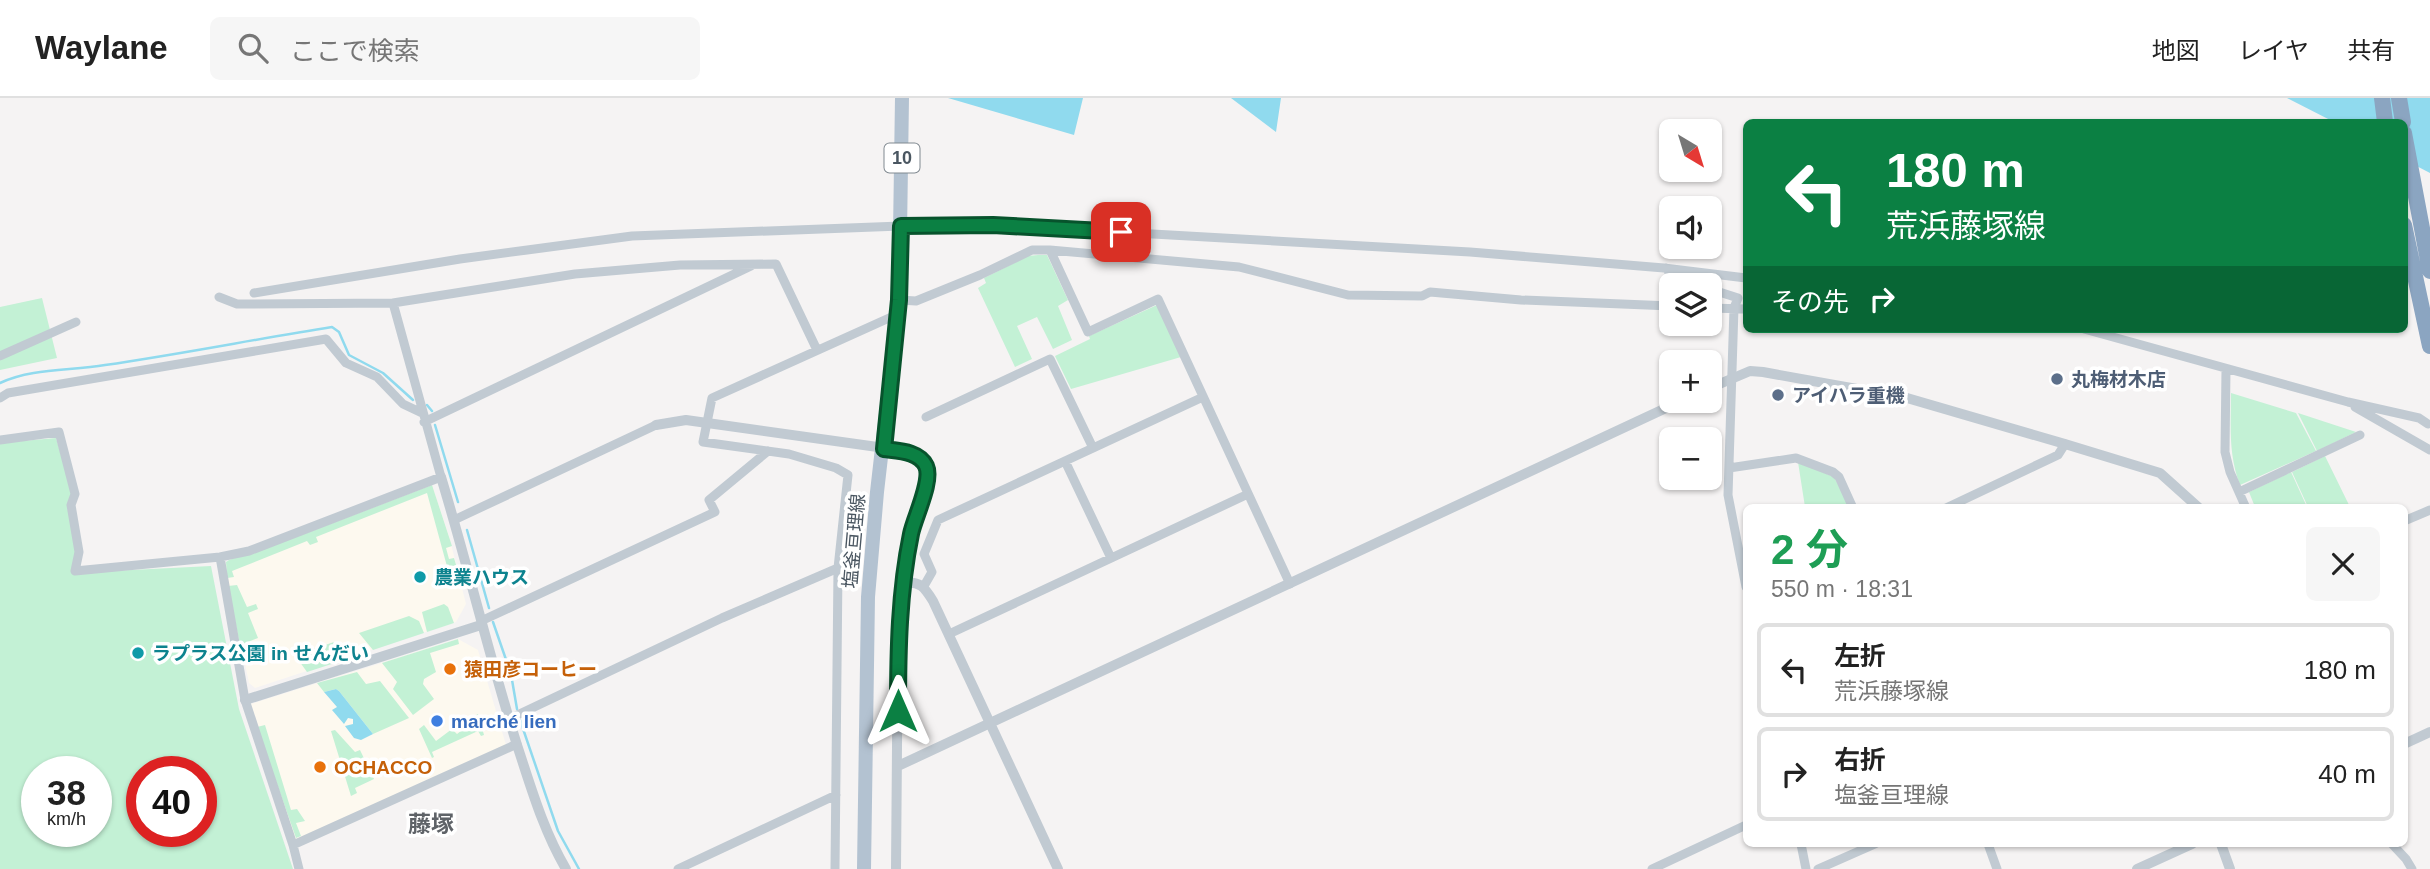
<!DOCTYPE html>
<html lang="ja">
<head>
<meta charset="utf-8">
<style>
	body { margin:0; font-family:Arial,"Noto Sans JP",sans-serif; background:#f6f6f6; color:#222; height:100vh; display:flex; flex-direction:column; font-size:26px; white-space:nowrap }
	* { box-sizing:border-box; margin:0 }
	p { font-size:23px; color:#767676 }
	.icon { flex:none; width:38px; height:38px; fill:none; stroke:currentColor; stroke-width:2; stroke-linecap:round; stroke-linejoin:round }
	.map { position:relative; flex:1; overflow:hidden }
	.sheet { position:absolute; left:1743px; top:406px; width:665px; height:343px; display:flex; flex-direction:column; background:#fff; border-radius:10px; box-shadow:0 2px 5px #0004 }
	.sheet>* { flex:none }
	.guide { position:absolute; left:1743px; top:21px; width:665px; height:214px; border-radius:10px; box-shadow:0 2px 5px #0004; background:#0b8043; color:#fff; overflow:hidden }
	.needle { width:46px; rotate:142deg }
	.controls { position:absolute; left:1659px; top:21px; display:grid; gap:14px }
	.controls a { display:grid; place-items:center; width:63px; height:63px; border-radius:10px; background:#fff; box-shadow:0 2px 5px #0004; font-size:35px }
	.speed { position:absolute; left:21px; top:658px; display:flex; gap:14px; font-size:35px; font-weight:700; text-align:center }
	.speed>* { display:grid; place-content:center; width:91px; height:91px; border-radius:50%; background:#fff; box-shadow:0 2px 5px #0004; line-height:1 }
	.speed small { font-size:18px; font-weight:400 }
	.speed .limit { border:10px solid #d22; background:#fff; color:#111 }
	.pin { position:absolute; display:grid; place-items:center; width:60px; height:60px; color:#fff; margin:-30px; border-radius:14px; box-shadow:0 4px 10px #0006 }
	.me { position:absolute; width:77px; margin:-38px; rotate:0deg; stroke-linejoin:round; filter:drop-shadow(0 0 5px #0008) }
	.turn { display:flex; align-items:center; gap:24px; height:147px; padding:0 28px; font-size:32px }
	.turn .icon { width:91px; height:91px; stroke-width:2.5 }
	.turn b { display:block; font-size:49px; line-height:60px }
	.then { display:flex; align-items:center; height:66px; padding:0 28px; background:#0003; gap:14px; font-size:26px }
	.round { display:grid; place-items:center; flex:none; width:74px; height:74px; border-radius:10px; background:#f6f6f6 }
	.headline { display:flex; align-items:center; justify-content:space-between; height:119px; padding:0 28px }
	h1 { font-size:42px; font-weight:700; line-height:52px; color:#1e9e55 }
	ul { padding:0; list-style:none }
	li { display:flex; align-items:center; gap:21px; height:94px; margin:0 14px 10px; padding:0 14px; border:4px solid #e0e0e0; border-radius:10px }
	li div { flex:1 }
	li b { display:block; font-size:26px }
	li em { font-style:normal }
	header { display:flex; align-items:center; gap:42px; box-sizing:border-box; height:98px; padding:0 35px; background:#fff; border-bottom:2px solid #e0e0e0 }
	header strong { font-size:33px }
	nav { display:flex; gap:38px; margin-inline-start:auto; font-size:24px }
	.search { width:490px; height:63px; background:#f6f6f6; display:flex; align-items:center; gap:18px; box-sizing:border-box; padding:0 24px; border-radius:10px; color:#767676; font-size:26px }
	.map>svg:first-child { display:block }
	.commercial { fill:#fdf9ef }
	.green { fill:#c3f1d5; fill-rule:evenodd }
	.water { fill:#90daee }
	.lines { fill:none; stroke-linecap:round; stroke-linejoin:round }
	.stream { stroke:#90daee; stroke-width:2.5 }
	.minor { stroke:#c1cad2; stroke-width:9 }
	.tertiary { stroke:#c1cad2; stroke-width:10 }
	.primary { stroke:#b3c2d1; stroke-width:14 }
	.motorway { stroke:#8ba5c1; stroke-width:16 }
	.route-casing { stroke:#07532c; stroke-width:18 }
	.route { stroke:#0b8043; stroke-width:12 }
	.service-dot { fill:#5c6f8a; stroke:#fff; stroke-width:2.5 }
	.culture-dot { fill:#0f9aa8; stroke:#fff; stroke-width:2.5 }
	.food-dot { fill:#e8710a; stroke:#fff; stroke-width:2.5 }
	.shop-dot { fill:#3f7fe0; stroke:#fff; stroke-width:2.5 }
	.labels { text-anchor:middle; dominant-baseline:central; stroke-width:7; stroke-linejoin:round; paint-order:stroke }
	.shield { fill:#fff; stroke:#808990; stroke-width:2 }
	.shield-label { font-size:18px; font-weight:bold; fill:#4a5661 }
	.service-label { font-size:19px; font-weight:bold; fill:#4e5e75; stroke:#fff; text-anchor:start }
	.street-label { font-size:19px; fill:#4a5661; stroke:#fff }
	.culture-label { font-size:19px; font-weight:bold; fill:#0d838f; stroke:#fff; text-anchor:start }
	.food-label { font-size:19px; font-weight:bold; fill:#c56008; stroke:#fff; text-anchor:start }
	.shop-label { font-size:19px; font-weight:bold; fill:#366cbe; stroke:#fff; text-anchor:start }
	.quarter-label { font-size:23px; font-weight:bold; fill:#5f6368; stroke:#fff }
</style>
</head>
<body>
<header>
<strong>Waylane</strong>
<div class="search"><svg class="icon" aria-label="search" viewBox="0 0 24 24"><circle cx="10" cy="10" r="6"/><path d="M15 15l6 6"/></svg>ここで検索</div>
<nav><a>地図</a><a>レイヤ</a><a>共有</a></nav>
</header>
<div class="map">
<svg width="2430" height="771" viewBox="0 0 2430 771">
	<rect width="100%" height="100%" fill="#f5f3f3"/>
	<path class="commercial" d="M432 387 449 438 466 506 456 524 255 590 249 585 227 480 226 464Z
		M458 541 478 552 506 647 296 743 251 606Z"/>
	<path class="green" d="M1038 157H1047L1068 202 1058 208 1072 242 1053 251 1037 219 1017 228 1032 261 1015 269 978 190 986 185 984 180 1028 158Z
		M42 200 57 260 0 272V209Z
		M1157 207 1181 259 1071 291 1055 258 1090 241 1089 238Z
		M2231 295 2296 315 2316 353 2240 387C2228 355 2231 328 2231 295Z
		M2298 315 2356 334 2317 353Z
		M56 340 72 394 67 408 77 454 71 475 211 468 239 611 293 771H0V345ZM37 674H96V733H37ZM142 674H201V733H142Z
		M2325 358 2350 409H2308L2292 374Z
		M1798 364 1834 379 1850 409H1805Z
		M2291 374 2307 409H2255L2249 394Z
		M432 387 452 448 446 450 449 461 454 460 457 470 448 472 427 395 316 439 318 444 310 447 307 443 232 473 234 479 227 480 226 464 229 462 304 436Z
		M237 487 247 509 256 506 258 511 248 515 258 540 240 547 228 488Z
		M444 506 448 509 454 525 427 534 422 514Z
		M409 518 419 523 424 535 373 552 359 535Z
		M458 541 459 546 430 555 436 574 424 581 423 586 434 601 413 617 393 591 397 584 382 565Z
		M334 544 347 561 307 574 297 560 301 555Z
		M357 574 366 586 380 583 409 620 373 636 339 593 336 591 324 594 317 585Z
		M478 616 484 637 481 638 478 633 432 654 434 659 432 660 419 631 424 627 436 643 452 631 457 636 466 629 463 625Z
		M265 627 291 712 297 711 305 723 296 725 301 738 296 740 257 629Z
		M335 632 355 654 360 652 374 681 355 690 357 695 351 698 331 633Z"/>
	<path class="water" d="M948 0H1083L1074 37Z
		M1231 0H1281L1276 34Z
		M2287 0H2430V75L2405 62 2404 24H2334Z
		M336 591 339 593 373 636 361 642 354 640 345 628 353 626V621L348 620 344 626 332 612 337 609 324 594Z"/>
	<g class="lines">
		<path class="stream" d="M0 285C32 270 70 273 105 267 181 256 256 241 332 229L339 234 349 257 383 275 413 302
			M427 307 432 313
			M435 327 458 404
			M467 432 489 510
			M493 524 511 576 517 611
			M520 622 558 733 579 771"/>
		<path class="minor" d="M1050 152 1239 169 1348 197 1422 198 1430 194 1521 202 1671 208
			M1666 170 1673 180 1698 187
			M1710 191 1738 200 1734 210 1728 397 1746 489
			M254 195 460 161 632 138 901 128 993 127 1470 154 1664 170 1746 180
			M219 199 237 206 393 205
			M899 202 916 203 980 177 1032 152H1050L1088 234 1158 201 1290 486
			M1710 210 1746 211
			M2084 231 2348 304 2419 320 2428 326
			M0 258 76 224
			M2226 271 2225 354 2230 374 2246 410
			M0 300 8 295 326 241 346 265 377 279 403 306 422 315
			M2355 309 2430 352
			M926 319 1050 261 1093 350
			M424 324 751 168
			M0 342 59 334 75 396 71 407 79 454 75 473 220 459 249 453 441 379 393 205 575 176 680 167 776 166 817 252
			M1065 363 1111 460
			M1729 370 1796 360 1833 374 1839 379 1853 410
			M2239 394 2360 337
			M1946 410 2058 357 2065 346
			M454 422 656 327
			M2404 423 2430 412
			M220 459 245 602 293 747
			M924 488 932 474 924 456 938 422 1203 299
			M481 523 715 414 709 402 768 353
			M949 536 1248 396
			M509 621 722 520 838 470 848 377 836 370 789 356 703 344 712 300 898 216
			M1801 746 1806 771
			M1988 746 1997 771
			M2392 746 2406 761 2412 771
			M299 771 293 747 517 646
			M678 771 836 697
			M835 771 838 470
			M1652 771 1746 727
			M1818 771 1875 746"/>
		<path class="tertiary" d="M1710 290 1750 273 1763 274 1907 300 2065 346 2160 375 2199 410
			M656 327 686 322 906 353 919 359 927 369 928 380 911 434 898 529 896 771
			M441 379C468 468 489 558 517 647 531 689 543 732 566 771
			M903 485C920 482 925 490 933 503L1058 771
			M245 602 481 527
			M2404 646 2430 634
			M898 668 1681 303
			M2221 746 2230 771
			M2137 771 2192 746"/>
		<path class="primary" d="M864 771 868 499 877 394 899 202 902 0"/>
		<path class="motorway" d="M2382 0 2385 24
			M2399 0 2403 24
			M2404 35 2430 173
			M2404 127 2430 248"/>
	</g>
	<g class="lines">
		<defs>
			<path id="route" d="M898 613C898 553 899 494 911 436 914 420 933 383 926 368 919 353 898 353 884 351L899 202 901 128 993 127 1121 134"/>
		</defs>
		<use href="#route" class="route-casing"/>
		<use href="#route" class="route"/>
	</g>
	<g class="service-dot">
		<circle cx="2057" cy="281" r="7"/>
		<circle cx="1778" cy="297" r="7"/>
	</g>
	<g class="culture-dot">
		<circle cx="420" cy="479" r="7"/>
		<circle cx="138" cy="555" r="7"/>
	</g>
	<g class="food-dot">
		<circle cx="450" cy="571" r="7"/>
		<circle cx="320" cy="669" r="7"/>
	</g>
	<circle class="shop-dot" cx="437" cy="623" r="7"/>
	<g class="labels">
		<rect class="shield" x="884.5" y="45.5" width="35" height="29" rx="5"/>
		<g class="shield-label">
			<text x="902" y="60">10</text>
		</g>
		<g class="service-label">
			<text x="2071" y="281">丸梅材木店</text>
			<text x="1792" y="297">アイハラ重機</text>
		</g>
		<g class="street-label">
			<text transform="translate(854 443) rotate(-85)">塩釜亘理線</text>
		</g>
		<g class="culture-label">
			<text x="434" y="479">農業ハウス</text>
			<text x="152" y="555">ラプラス公園 in せんだい</text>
		</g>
		<g class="food-label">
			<text x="464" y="571">猿田彦コーヒー</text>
			<text x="334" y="669">OCHACCO</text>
		</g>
		<g class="shop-label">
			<text x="451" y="623">marché lien</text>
		</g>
		<g class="quarter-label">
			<text x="431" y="726">藤塚</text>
		</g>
	</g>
</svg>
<div class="controls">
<a><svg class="needle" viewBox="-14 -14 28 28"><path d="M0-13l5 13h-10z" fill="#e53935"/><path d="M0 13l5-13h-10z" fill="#767676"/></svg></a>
<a><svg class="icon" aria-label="sound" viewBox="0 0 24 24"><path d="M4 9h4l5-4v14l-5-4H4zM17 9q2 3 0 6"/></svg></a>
<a><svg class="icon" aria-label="layers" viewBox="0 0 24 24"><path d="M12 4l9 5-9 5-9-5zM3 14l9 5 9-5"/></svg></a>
<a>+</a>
<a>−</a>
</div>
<div class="speed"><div>38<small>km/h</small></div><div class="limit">40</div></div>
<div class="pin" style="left:1121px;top:134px;background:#d93025"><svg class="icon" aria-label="arrive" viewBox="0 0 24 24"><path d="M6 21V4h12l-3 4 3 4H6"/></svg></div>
<svg class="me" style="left:898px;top:613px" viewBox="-20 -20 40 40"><path d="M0-17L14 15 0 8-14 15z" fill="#0b8043" stroke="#fff" stroke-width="4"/></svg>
<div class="guide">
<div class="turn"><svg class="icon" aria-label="left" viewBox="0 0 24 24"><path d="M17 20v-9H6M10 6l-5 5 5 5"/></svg><div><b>180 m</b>荒浜藤塚線</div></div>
<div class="then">その先<svg class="icon" aria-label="right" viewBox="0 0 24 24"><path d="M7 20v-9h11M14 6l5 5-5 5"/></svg></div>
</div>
<section class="sheet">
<div class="headline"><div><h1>2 分</h1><p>550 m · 18:31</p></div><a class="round"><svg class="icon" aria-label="close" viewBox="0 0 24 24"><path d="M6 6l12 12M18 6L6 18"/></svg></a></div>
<ul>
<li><svg class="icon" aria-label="left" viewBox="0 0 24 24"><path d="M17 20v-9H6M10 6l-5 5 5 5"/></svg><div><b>左折</b><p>荒浜藤塚線</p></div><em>180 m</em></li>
<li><svg class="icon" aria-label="right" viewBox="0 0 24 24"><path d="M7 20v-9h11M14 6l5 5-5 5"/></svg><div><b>右折</b><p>塩釜亘理線</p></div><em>40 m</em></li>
</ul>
</section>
</div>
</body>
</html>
